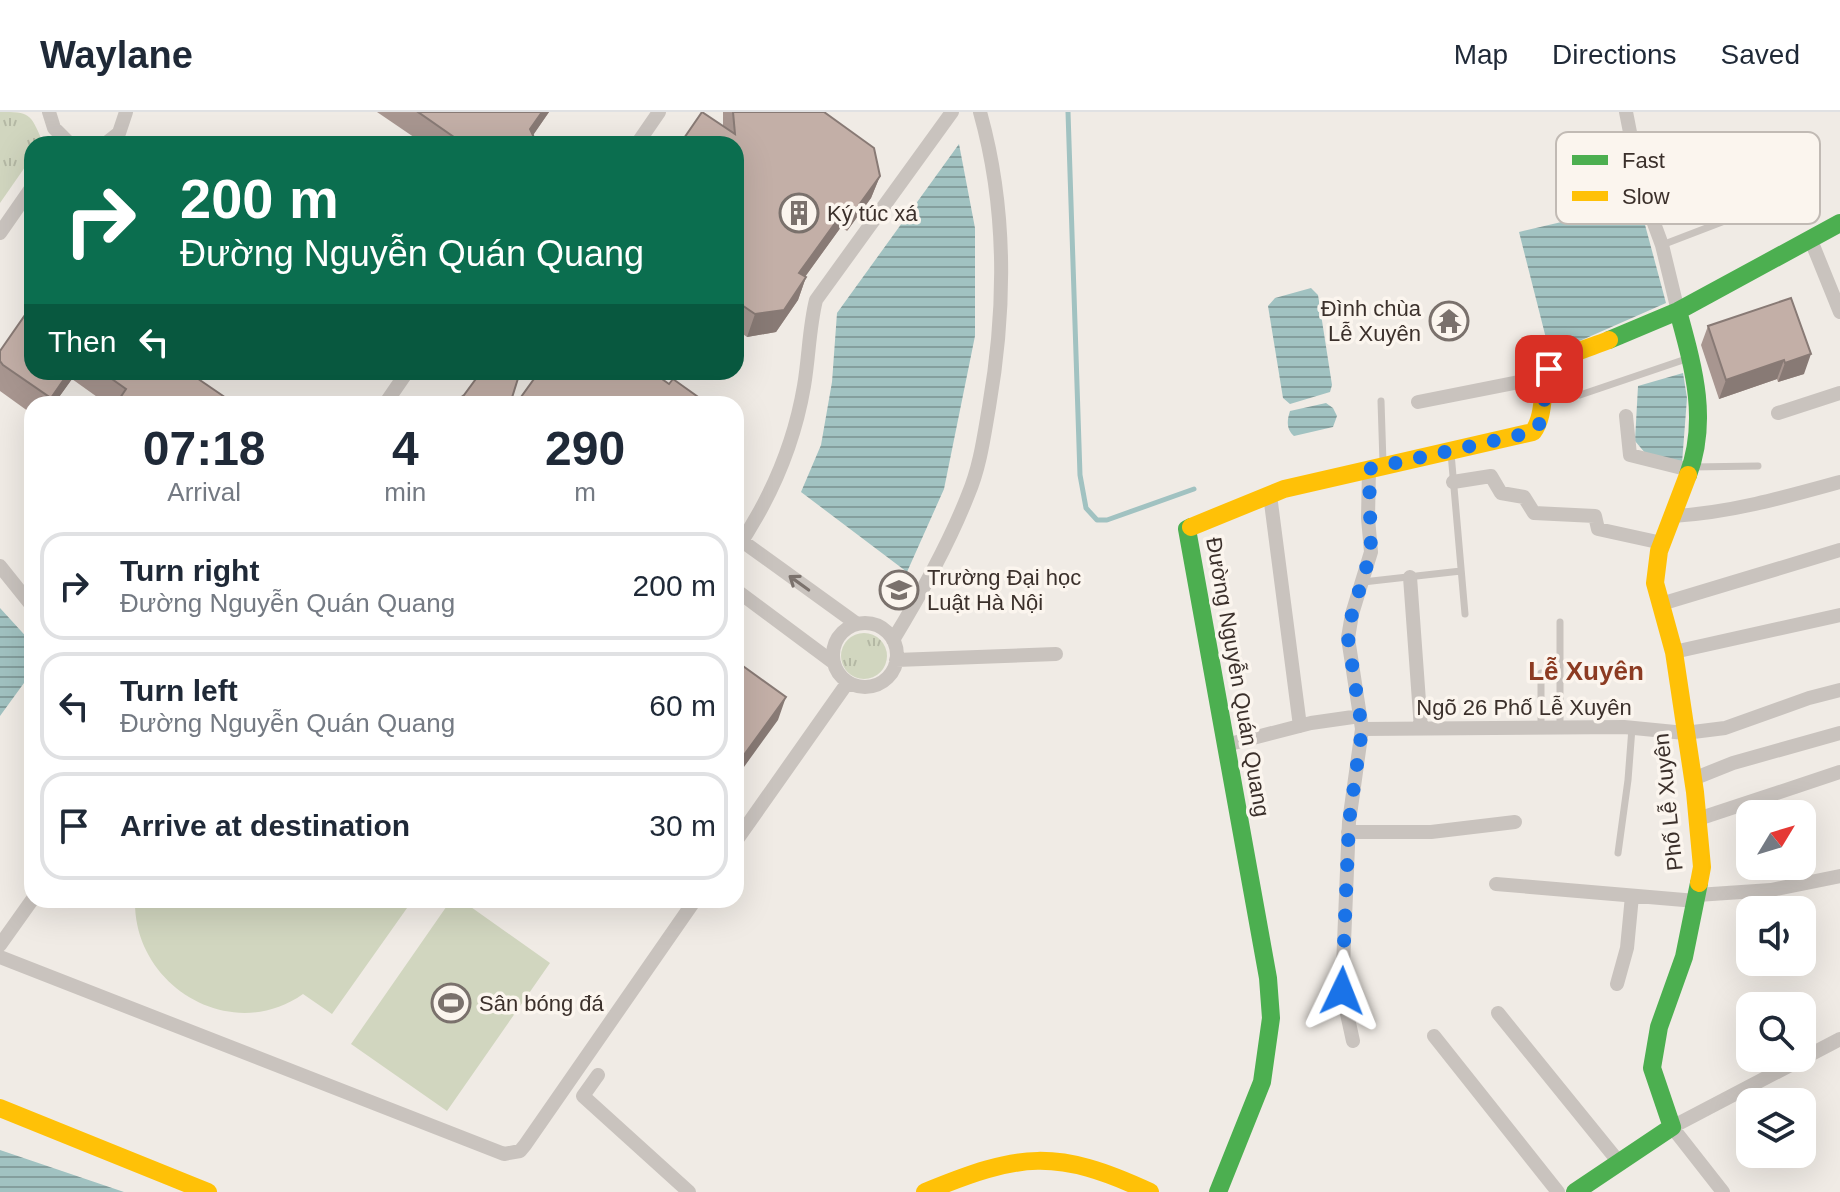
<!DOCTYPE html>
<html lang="en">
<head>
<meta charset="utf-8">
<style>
	body { margin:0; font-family:Arial,sans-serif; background:#f2f2f3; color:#1f2937; height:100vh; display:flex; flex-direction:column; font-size:30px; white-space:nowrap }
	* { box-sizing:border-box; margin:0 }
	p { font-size:26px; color:#747a83 }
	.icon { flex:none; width:44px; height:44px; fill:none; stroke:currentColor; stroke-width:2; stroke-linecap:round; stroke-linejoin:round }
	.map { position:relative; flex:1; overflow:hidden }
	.details { position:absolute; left:24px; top:284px; width:720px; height:512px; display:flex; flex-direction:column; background:#fff; border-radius:24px; box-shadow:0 8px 32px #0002 }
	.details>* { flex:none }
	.hud { position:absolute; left:24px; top:24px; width:720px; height:244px; border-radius:24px; box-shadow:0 8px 32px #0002; background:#0b6e4f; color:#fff; overflow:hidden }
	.needle { width:52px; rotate:52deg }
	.controls { position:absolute; left:1736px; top:688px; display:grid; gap:16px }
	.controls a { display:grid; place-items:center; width:80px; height:80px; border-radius:16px; background:#fff; box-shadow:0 8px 32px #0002; font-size:40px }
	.pin { position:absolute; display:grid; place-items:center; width:68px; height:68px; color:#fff; margin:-34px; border-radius:16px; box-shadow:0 4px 12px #0006 }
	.me { position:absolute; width:88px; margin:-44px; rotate:2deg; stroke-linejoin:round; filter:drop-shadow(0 0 6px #0008) }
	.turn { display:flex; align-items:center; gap:28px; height:168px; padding:0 24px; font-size:36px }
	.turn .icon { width:104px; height:104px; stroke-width:2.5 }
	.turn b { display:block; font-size:56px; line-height:68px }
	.then { display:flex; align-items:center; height:76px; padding:0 24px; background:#0003; gap:16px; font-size:30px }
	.eta { display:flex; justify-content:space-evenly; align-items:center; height:136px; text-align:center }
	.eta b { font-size:48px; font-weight:700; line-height:56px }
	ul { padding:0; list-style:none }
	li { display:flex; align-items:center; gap:24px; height:108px; margin:0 16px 12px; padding:0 8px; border:4px solid #e0e1e3; border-radius:24px }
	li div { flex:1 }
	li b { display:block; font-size:30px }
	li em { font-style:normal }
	header { display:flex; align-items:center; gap:48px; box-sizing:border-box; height:112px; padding:0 40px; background:#fff; border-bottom:2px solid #e0e1e3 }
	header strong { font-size:38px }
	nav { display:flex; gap:44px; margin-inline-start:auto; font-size:28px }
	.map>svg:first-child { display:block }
	.grass { fill:url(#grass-tufts) }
	.park { fill:#d1d6bf }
	.water { fill:url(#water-rules) }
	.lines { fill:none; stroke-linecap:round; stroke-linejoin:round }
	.stream { stroke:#a1c2c1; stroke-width:5 }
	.lane { stroke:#c9c3be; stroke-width:7 }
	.street { stroke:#c9c3be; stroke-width:14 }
	.fast { stroke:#4caf50; stroke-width:18 }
	.slow { stroke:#ffc107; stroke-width:18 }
	.wall { fill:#a89690 }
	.shaded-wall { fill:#887a75 }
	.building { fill:#c3afa7; stroke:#887a75; stroke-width:2 }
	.oneway { stroke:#7b726d }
	.route { stroke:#1a73e8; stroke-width:14; stroke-dasharray:0 25.2 }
	.labels { text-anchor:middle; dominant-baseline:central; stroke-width:7; stroke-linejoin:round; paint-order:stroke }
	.poi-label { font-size:22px; fill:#3b302b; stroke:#fbf5ee; text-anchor:start }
	.street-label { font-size:22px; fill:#3b302b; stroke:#fbf5ee }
	.quarter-label { font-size:26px; font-weight:bold; fill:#8c3b22; stroke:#fbf5ee }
	.key { fill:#fbf5ee; stroke:#c1bab4; stroke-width:2 }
	.key-label { font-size:22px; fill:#3b302b }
</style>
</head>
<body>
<header>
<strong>Waylane</strong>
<nav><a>Map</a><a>Directions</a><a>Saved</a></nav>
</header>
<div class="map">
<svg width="1840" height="1080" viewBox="0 0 1840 1080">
	<defs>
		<pattern id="grass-tufts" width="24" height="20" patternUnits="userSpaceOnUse" patternTransform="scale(2)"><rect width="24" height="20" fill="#d1d6bf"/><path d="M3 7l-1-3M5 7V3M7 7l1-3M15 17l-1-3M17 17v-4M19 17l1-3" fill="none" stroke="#b4b8a4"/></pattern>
		<pattern id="water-rules" width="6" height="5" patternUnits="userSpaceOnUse" patternTransform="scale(2)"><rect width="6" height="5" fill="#a1c2c1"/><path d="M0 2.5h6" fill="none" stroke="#849e9d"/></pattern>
	</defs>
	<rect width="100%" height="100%" fill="#f0ebe5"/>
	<path class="grass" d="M0 0C30 0 30 1 42 28L41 32H32V45L0 91Z
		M841 544a23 23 0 1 1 46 0a23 23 0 1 1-46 0Z"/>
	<path class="park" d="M135 788H419L417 791 412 789 332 902 303 882C231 933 133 874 135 788Z
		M451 788H461L550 851 447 999 351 932Z"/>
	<path class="water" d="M959 32 975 116V224L944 377 907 460 801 380 821 333 832 270 837 201Z
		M1630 94 1644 109 1666 191 1550 242 1519 120Z
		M1311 176 1318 183 1332 273 1330 280 1290 292 1283 286 1268 194 1275 186Z
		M1683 261 1687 286 1682 351 1646 342 1635 329 1638 274Z
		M1326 291 1333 296 1337 304 1333 315 1294 324C1286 317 1287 308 1290 299Z
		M0 496 32 531V560L0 604Z
		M0 1038 124 1080H0Z"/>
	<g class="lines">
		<path class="stream" d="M1068 0 1080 363 1086 396 1097 408H1107L1194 377"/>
		<path class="lane" d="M1662 133 1782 87
			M1580 283 1689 246
			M1381 289 1383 351
			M1451 341 1465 502
			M1692 355 1758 354
			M1363 470 1461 459
			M1541 561V617
			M1560 616V510
			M1618 741 1628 668 1632 616"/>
		<path class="street" d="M49 0 54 16 70 32
			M1626 0 1641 76 1662 133 1678 199
			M105 32 119 21 126 0
			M637 32 659 0
			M0 121 32 75
			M1810 126 1840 200
			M1418 290 1545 265
			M385 292 407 260
			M1778 301 1840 281
			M1626 304 1630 343 1690 358
			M1453 370 1491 364 1501 381 1524 385 1534 401 1595 404 1598 417 1662 431
			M1270 383 1300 614
			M1673 404C1729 401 1786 385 1840 370
			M742 429 857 512
			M736 438C770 388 794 333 804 274 809 245 809 216 816 188L952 0
			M0 454 32 494
			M1410 465 1421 617
			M736 478 834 551
			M1661 492 1840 438
			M833 543a32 32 0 1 1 64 0a32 32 0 1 1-64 0Z
			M893 528C921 482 948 434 968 383 980 355 984 324 989 295 1006 197 1007 96 980 0
			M1674 540 1840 503
			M896 548 1056 542
			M1362 617 1624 615 1685 621 1725 616 1809 586 1840 578
			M1226 633 1311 611 1360 604
			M1693 667 1733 651 1840 621
			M1698 707 1840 660
			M1348 720H1431L1515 710
			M736 729 848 570
			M1496 772 1696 789
			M1697 783 1771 778 1840 764
			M0 833 32 788
			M0 845 504 1042 520 1039 525 1033 695 788
			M1617 872 1627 836 1632 784
			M1498 901 1618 1049
			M1434 924 1558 1080
			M1353 929 1342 879 1349 710 1362 617 1348 526 1352 502 1371 440 1368 406 1369 357
			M598 963 583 984 689 1080
			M1723 1080 1672 1015 1840 927"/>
		<path class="fast" d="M1678 199C1693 254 1709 307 1688 363
			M1609 228 1678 199 1840 111
			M1191 415 1187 417 1268 866 1271 906 1262 970 1218 1080
			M1575 1080 1672 1015 1652 956 1659 915 1684 845 1699 771"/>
		<path class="slow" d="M1688 363 1659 439 1655 471 1674 540 1695 680 1702 755 1699 771
			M1191 415 1284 377 1533 320C1549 298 1537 262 1556 250 1571 240 1592 235 1609 228
			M0 996 208 1080
			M925 1080C1020 1041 1055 1036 1150 1080"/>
	</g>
	<path class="wall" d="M377 0H549L533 23 537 32H424Z
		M723 0H824L880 64 871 86 847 119 841 115 805 165H806L798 188 776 220 747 225 736 217V32L723 14Z
		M1791 186 1804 262 1778 270 1777 267 1719 287 1701 233 1708 214Z
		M0 239 32 260H188L232 292H107L72 267 54 292H32V302L0 279Z"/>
	<path class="shaded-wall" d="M542 0H549L527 32 530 17Z
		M880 64 871 86 847 119 856 97Z
		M849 92 841 115 791 184 799 161Z
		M806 165 798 188 776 220 747 225 755 202Z
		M1811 242 1804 262 1778 270 1785 251Z
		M1784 248 1777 267 1719 287 1726 268Z
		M69 260H74L72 267 54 292H49L51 286Z
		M786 585 778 608 736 666V654Z"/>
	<path class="building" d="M418 0H542L530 17 537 32H464Z
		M702 0 735 22 733 0H824L874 36 880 64 856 97 849 92 799 161 806 165 784 198 755 202 736 189V32H680Z
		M1791 186 1811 242 1785 251 1784 248 1726 268 1708 214Z
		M32 193V260H69L51 286 3 253 0 249V239Z
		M102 260H188L232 290 231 292H116L126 277Z
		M481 260H520L510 292H452L464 283Z
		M539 260H652L669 272 673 267 708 292H516Z
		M736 549 786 585 736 654Z"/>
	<defs><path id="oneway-shaft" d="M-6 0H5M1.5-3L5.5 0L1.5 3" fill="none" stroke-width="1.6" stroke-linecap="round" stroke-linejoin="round" transform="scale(2)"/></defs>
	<use class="oneway" href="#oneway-shaft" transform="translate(799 471) rotate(-144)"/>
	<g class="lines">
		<path class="route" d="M1342 879 1349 710 1362 617 1348 526 1352 502 1371 440 1369 357 1533 320C1554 298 1537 281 1549 257"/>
	</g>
	<defs>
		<symbol id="building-ring" viewBox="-11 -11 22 22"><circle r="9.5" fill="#fbf5ee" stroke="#7a716c" stroke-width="1.5"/><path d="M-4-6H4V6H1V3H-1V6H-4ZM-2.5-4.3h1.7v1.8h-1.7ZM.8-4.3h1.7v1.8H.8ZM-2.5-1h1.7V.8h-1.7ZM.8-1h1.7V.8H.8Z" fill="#7a716c"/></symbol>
		<symbol id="temple-ring" viewBox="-11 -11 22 22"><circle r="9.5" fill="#fbf5ee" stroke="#7a716c" stroke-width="1.5"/><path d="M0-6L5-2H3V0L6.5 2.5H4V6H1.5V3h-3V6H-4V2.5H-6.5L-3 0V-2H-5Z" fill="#7a716c"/></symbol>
		<symbol id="university-ring" viewBox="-11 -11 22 22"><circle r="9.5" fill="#fbf5ee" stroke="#7a716c" stroke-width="1.5"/><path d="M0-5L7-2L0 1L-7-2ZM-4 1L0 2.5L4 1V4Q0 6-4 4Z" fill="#7a716c"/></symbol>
		<symbol id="stadium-ring" viewBox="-11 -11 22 22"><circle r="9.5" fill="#fbf5ee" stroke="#7a716c" stroke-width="1.5"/><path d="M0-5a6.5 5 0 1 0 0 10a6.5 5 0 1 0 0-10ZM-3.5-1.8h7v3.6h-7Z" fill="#7a716c"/></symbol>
	</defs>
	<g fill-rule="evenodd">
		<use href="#building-ring" x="777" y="79" width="44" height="44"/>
		<use href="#temple-ring" x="1427" y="187" width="44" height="44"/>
		<use href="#university-ring" x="877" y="456" width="44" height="44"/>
		<use href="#stadium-ring" x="429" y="869" width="44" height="44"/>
	</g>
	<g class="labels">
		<g class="poi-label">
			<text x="827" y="101">Ký túc xá</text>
			<text x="1421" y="196" text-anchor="end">Đình chùa<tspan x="1421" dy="25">Lễ Xuyên</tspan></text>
			<text x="927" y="465">Trường Đại học<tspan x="927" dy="25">Luật Hà Nội</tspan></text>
			<text x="479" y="891">Sân bóng đá</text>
		</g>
		<g class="street-label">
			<text transform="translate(1238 565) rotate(80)">Đường Nguyễn Quán Quang</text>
			<text x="1524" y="595">Ngõ 26 Phố Lễ Xuyên</text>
			<text transform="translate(1668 690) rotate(-96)">Phố Lễ Xuyên</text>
		</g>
		<g class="quarter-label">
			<text x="1586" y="559">Lễ Xuyên</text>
		</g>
	</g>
	<rect x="1556" y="20" width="264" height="92" rx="12" class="key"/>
	<rect x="1572" y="43" width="36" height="10" fill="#4caf50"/>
	<rect x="1572" y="79" width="36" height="10" fill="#ffc107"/>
	<g class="key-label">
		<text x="1622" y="56">Fast</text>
		<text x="1622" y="92">Slow</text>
	</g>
</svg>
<div class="controls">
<a><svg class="needle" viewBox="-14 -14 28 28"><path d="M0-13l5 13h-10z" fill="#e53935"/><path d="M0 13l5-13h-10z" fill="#747a83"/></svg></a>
<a><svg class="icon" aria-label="sound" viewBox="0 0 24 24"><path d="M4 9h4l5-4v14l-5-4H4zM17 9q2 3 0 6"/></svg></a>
<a><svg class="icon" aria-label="search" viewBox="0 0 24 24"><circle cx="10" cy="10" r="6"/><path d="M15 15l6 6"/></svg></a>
<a><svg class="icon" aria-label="layers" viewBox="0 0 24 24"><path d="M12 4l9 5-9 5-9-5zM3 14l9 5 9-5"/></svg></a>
</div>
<div class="pin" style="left:1549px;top:257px;background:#d93025"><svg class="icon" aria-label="arrive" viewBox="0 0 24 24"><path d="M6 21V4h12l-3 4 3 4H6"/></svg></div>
<svg class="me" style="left:1342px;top:879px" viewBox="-20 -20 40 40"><path d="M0-17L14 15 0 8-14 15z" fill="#1a73e8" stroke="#fff" stroke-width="4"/></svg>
<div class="hud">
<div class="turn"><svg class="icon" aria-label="right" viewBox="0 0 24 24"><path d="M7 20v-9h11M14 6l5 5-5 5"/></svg><div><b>200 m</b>Đường Nguyễn Quán Quang</div></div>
<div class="then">Then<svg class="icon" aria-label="left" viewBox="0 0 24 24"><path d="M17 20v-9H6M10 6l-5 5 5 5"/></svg></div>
</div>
<section class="details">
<div class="eta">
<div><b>07:18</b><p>Arrival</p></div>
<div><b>4</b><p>min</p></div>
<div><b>290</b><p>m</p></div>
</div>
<ul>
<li><svg class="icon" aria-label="right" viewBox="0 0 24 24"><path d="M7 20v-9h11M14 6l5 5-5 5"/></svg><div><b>Turn right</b><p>Đường Nguyễn Quán Quang</p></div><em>200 m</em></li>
<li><svg class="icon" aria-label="left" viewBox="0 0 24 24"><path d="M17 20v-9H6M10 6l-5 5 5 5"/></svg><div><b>Turn left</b><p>Đường Nguyễn Quán Quang</p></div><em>60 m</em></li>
<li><svg class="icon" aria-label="arrive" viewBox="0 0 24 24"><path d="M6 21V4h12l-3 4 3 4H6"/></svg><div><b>Arrive at destination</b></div><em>30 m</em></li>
</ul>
</section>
</div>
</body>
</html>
